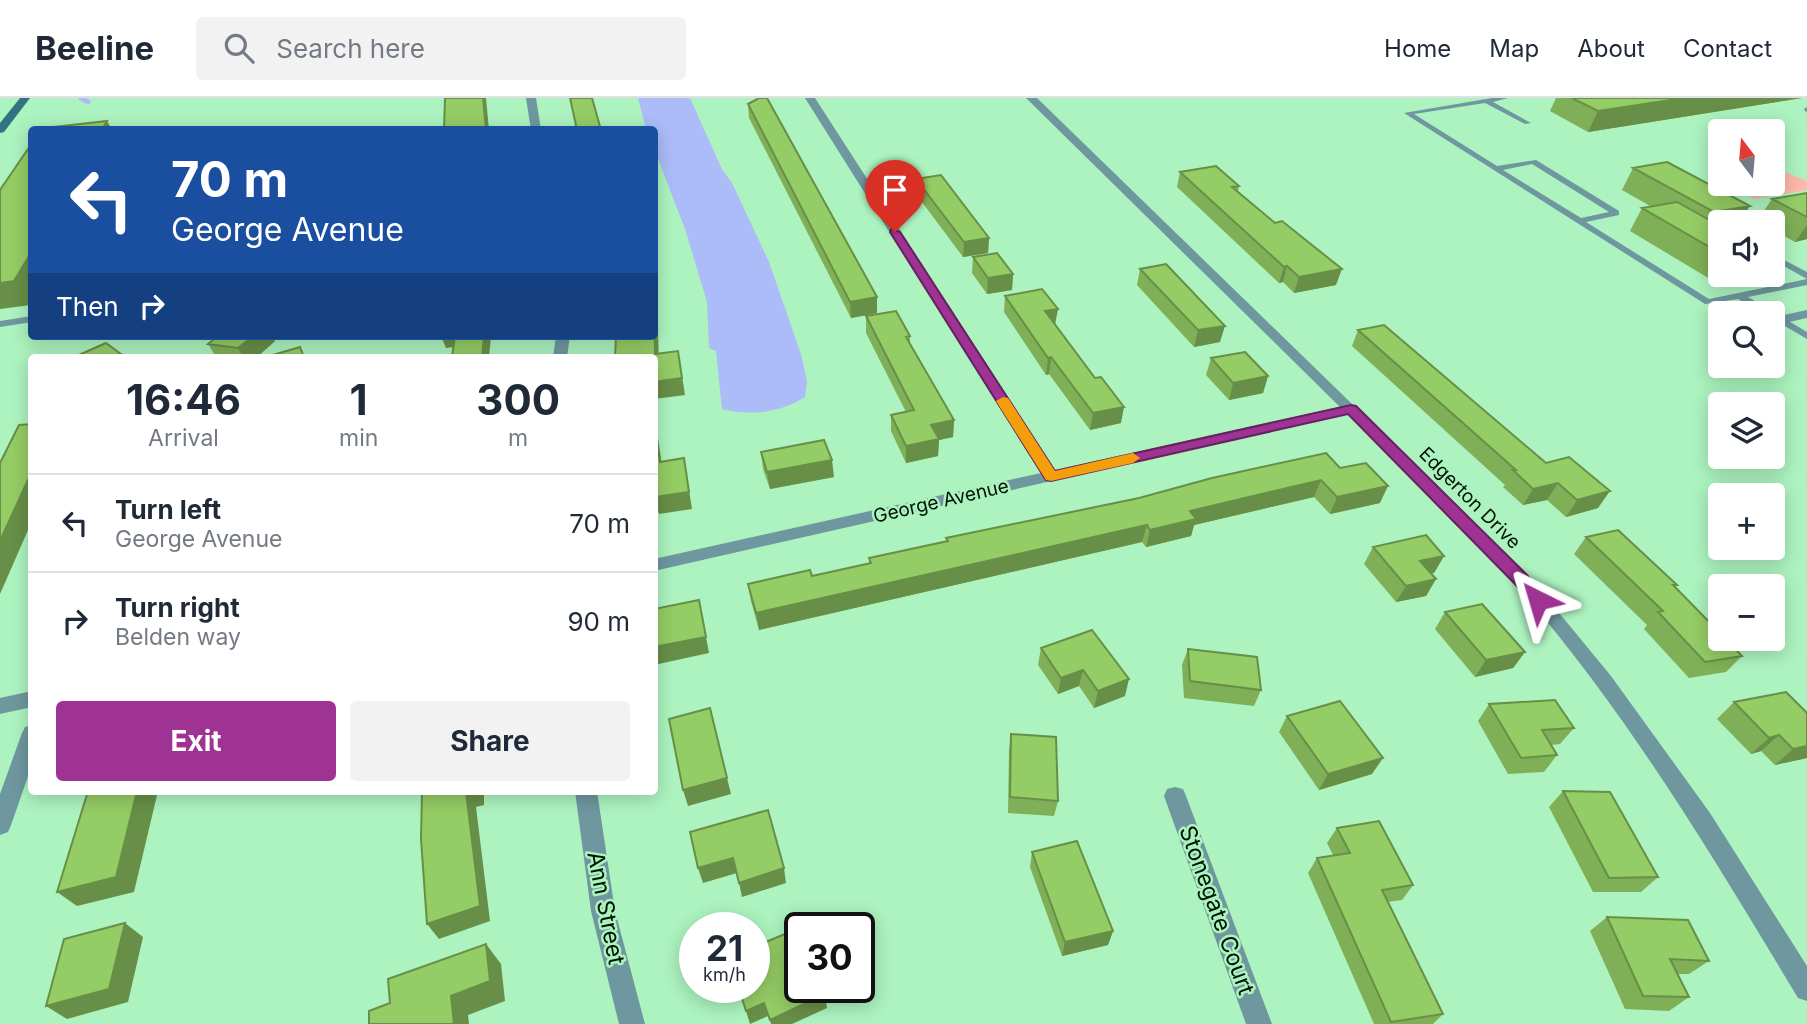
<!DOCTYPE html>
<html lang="en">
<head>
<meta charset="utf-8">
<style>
	body { margin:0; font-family:Inter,sans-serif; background:#f2f2f3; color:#1f2937; height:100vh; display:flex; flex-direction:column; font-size:26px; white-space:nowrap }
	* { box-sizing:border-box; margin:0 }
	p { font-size:23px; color:#747a83 }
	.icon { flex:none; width:38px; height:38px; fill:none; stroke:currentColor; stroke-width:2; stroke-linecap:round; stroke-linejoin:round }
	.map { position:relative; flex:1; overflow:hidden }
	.drawer { position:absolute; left:28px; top:256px; width:630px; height:441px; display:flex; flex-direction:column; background:#fff; border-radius:7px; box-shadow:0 4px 18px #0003 }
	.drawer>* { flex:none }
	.hud { position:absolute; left:28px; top:28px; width:630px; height:214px; border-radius:7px; box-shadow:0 4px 18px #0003; background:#1a4fa0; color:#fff; overflow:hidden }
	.needle { width:46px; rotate:344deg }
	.controls { position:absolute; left:1708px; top:21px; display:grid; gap:14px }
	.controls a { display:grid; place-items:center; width:77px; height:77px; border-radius:7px; background:#fff; box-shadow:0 4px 18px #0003; font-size:35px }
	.speed { position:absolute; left:679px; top:814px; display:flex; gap:14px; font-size:35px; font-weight:700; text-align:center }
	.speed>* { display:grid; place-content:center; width:91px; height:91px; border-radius:50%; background:#fff; box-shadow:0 4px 18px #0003; line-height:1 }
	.speed small { font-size:18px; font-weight:400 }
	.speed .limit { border:4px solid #111; border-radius:10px; background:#fff; color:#111 }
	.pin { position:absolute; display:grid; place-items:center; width:60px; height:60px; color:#fff; margin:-72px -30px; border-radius:50% 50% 50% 0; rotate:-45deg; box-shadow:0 0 7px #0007 }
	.pin .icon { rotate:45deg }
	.me { position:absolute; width:77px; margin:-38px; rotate:320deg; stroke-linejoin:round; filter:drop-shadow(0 0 5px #0008) }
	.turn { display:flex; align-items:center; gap:24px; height:147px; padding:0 28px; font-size:32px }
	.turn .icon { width:91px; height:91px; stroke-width:2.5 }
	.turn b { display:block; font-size:49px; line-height:60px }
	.then { display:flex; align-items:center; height:66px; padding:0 28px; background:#0003; gap:14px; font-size:26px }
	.eta { display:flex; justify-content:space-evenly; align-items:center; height:119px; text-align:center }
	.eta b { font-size:42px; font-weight:700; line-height:49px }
	.button { display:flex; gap:14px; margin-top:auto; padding:14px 28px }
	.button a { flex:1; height:80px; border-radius:7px; background:#9f3394; color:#fff; font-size:28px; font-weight:700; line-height:80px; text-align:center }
	.button a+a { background:#f2f2f3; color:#1f2937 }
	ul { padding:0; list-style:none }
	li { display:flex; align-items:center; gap:21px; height:98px; padding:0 28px; border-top:2px solid #e0e1e3 }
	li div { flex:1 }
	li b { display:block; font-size:26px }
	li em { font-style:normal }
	header { display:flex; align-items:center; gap:42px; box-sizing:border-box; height:98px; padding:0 35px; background:#fff; border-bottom:2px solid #e0e1e3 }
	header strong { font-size:33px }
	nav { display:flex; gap:38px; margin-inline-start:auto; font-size:24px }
	.search { width:490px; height:63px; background:#f2f2f3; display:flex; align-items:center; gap:18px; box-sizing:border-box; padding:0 24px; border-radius:7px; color:#747a83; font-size:26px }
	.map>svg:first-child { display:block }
	.green { fill:#fcb9ab }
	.water { fill:#abbcf8 }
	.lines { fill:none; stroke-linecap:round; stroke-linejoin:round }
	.stream { stroke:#abbcf8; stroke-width:5 }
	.lane { fill:#6f979f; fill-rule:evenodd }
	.street { fill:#6f979f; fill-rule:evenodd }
	.secondary { fill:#327380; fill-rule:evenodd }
	.wall { fill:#7faf57 }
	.shaded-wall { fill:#688f47 }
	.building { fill:#94cc65; stroke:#688f47; stroke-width:2 }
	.route { fill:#9f3394; stroke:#672160; stroke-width:2 }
	.slow { fill:#f59e0b }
	.labels { text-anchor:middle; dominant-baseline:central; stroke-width:5; stroke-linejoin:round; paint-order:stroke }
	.street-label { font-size:19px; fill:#001404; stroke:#acf3bf }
	.near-street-label { font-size:23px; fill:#001404; stroke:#acf3bf }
</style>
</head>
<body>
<header>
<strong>Beeline</strong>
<div class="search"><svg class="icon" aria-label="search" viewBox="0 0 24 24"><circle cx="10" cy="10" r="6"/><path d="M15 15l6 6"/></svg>Search here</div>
<nav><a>Home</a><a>Map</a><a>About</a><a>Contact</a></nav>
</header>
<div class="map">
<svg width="1807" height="926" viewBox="0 0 1807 926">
	<rect width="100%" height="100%" fill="#acf3bf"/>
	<path class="green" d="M1773 69 1807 83V92L1754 101 1725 86H1773Z"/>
	<path class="water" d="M638 0H690L722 71 732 85 769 164 801 256 807 283 805 299C780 315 750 318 722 311L716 253 709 250 707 204 685 131 655 53 654 32 646 31Z"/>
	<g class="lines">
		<path class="stream" d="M81 0 88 4"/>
		<path class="lane" d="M1492 0H1508L1493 4 1531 25 1525 26 1485 5 1414 16 1497 68 1536 62 1619 113V117L1586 124 1709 201 1807 181V187L1748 199 1807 234V241L1773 221V215H1763L1738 201 1705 206 1404 15ZM1532 66 1609 114 1581 120 1503 72Z
			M1807 9V14L1805 13 1804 11Z
			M1773 156 1807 174V181L1773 162Z
			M32 218V224L0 229V223Z"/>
		<path class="street" d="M526 0H536L541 32H531Z
			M805 0H815L1055 372 1340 309 1026 0H1037L1527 476 1611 578 1710 715 1807 868V903L1798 900C1712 757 1625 611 1515 486 1463 427 1403 372 1348 316L654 473V461L1041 375Z
			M1807 212V220L1780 226 1773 222 1775 219Z
			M556 238H570L567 259H553Z
			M32 593V609L0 616V600Z
			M32 627V667L11 727 8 734 0 737V696L22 635 25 629Z
			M1175 689 1183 691 1186 698 1272 926H1246L1164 698 1167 691Z
			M575 693H597L615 813 645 926H619L591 813Z"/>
		<path class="secondary" d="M20 0H30L4 34 0 35V25Z"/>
	</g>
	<path class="wall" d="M1556 0H1802L1588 34 1550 13Z
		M748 6 877 199V215L851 220 749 20Z
		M1633 70 1750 108 1720 124V177H1752L1715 184 1630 133 1642 110 1652 109 1622 92Z
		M1180 74 1239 88 1238 93 1336 187 1294 195 1283 184 1279 185 1177 89Z
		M916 81 989 140 988 155 963 159 916 96Z
		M1807 95V141L1795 144 1773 132V124L1757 123 1772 101Z
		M973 159 1013 176 1012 192 987 196 972 175Z
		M1140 171 1220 244 1194 249 1137 187Z
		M1005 198 1055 227 1121 325 1090 332 1049 276 1046 277 1004 214Z
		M866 218 910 238V246L954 322 953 339 939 342 938 358 906 365 891 333V317L906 314 866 235Z
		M1358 232 1546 365 1598 410 1566 419 1547 402 1523 407 1503 389 1505 387 1352 248Z
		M275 243 257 259H216L208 246Z
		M1211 260 1268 278 1263 295 1229 302 1206 277Z
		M761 354 834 379 770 391 763 371Z
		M1340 370 1380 405 1330 416 1314 399 1194 427 1191 438 1146 449 1142 444 759 532 751 503 748 486 812 478 869 465V460L946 443V440Z
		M1586 439 1677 487 1675 489 1742 558 1726 574 1689 580 1644 531 1647 527 1574 456Z
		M1373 449 1444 458 1434 475H1431L1436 481 1426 498 1396 504 1364 466Z
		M1445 514 1525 554 1513 570 1475 579 1435 531Z
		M1092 532 1125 598 1094 610 1079 588 1058 596 1038 567 1041 550Z
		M1188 551 1261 592 1254 608 1184 600 1182 567Z
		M1786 594 1807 660 1775 667 1761 653 1751 656 1717 621 1734 604Z
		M1489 606 1574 630 1560 646 1551 647 1557 657 1544 674 1508 676 1478 623Z
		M1287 618 1372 676 1319 692 1279 634Z
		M1011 636 1058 703 1054 718 1008 715 1009 652Z
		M1563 693 1658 779 1641 794H1593L1549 709Z
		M1337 730 1413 787 1402 802 1388 804 1443 916 1433 926H1374L1308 775 1317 760 1333 757 1327 745Z
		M1032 754 1113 833 1108 847 1062 858 1030 769Z
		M1607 819 1709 863 1689 876H1677L1689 899 1669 913 1625 911 1590 833Z"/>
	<path class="shaded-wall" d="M483 0H486L489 32H486Z
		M1684 0H1802L1588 34 1598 13Z
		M107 23 112 32H102Z
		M1750 108 1739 124H1720V133L1700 137 1714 114Z
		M1807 127V141L1795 144Z
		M989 140 988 155 963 159 964 144Z
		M32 153 31 207 0 211V185Z
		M1287 168 1283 184 1279 185 1284 169Z
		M1342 171 1336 187 1294 195 1299 179Z
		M1013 176 1012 192 987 196 988 180Z
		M1720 177H1752L1715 184Z
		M877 199V215L851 220 850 204Z
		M1058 211 1055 227 1045 213Z
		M654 212 658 228 659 273 655 256Z
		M1225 228 1220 244 1194 249 1198 232Z
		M253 238H272L275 243 257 259H243L238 250Z
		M441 238H459L462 248 446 250Z
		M484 238H491L489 259H482Z
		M678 253 685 297 654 301V284Z
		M1051 259 1049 276 1046 277 1048 260Z
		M1268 278 1263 295 1229 302 1233 285Z
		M1124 309 1121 325 1090 332 1093 315Z
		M654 312 664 381 660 364 654 324Z
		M954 322 953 339 939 342 938 358 906 365V348L931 327Z
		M684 360 692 411 659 416 654 401V390Z
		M832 362 834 379 770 391 767 374Z
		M32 373V423L0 496V443Z
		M1321 382 1314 399 1194 427 1191 438 1146 449 1150 432 1190 413Z
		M1558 385 1547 402 1523 407 1533 391Z
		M1388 388 1380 405 1330 416 1337 399Z
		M1610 393 1598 410 1566 419 1577 402Z
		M1147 427 1142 444 759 532 756 515Z
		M1444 458 1434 475 1411 480 1420 463Z
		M1436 481 1426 498 1396 504 1406 488Z
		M699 502 709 555 654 567V549Z
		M1525 554 1513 570 1475 579 1486 562Z
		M1083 572 1079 588 1058 596 1061 580Z
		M1129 581 1125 598 1094 610 1098 593Z
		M1779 637 1761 653 1751 656 1769 640Z
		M1807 648V660L1775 667 1793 651Z
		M1383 660 1372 676 1319 692 1328 676Z
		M727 680 731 696 688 708 683 692Z
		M137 693H158L134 794 77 808 57 794Z
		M469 693H484V707L476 709 490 823 439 841 427 826 466 694Z
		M733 760 737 775 703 785 698 770Z
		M784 770 786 785 742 799 739 785Z
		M125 825 143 839 128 904 67 921 46 908Z
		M1113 833 1108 847 1062 858 1065 844Z
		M486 846 501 866 505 903 468 917 469 926H454L451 898Z
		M825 896 827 910 792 926H771L770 922Z
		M764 905 768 918 750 926 746 913Z"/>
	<path class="building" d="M445 0H483L486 32H444Z
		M570 0H592L601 32H577Z
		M759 0H767L877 199 850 204 748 6Z
		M1572 0H1684L1598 13Z
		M107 23 102 32H44L45 30Z
		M32 47V153L14 183 0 185V92L30 48Z
		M1667 64 1750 108 1714 114 1633 70Z
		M1216 68 1239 88 1232 89 1275 125 1282 123 1342 171 1299 179 1287 168 1284 169 1180 74Z
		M941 77 989 140 964 144 916 81Z
		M1807 95V119L1772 101Z
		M1677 104 1720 128V155L1642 110Z
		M997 155 1013 176 988 180 973 159Z
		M1166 166 1225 228 1198 232 1140 171Z
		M1042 191 1058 211 1045 213 1095 280 1101 279 1124 309 1093 315 1051 259 1048 260 1005 198Z
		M896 213 910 238 906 239 954 322 931 327 939 341 906 348 891 317 914 312 866 218Z
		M654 215 655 256 678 253 682 280 654 284V259H615L616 238H654Z
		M1384 227 1546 365 1569 359 1610 393 1577 402 1558 385 1533 391 1513 372H1516L1358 232Z
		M218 238H253L238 250 208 246Z
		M455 238H484L482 259H452Z
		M106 245 125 259H85L81 256Z
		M300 249 304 259H266Z
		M1245 254 1268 278 1233 285 1211 260Z
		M654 324 660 364 684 360 689 394 655 399Z
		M32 326V373L0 443V365L19 327Z
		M824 342 832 362 767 374 761 354Z
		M1326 355 1340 370 1366 365 1388 388 1337 399 1321 382 1190 413 1196 421 1150 432 1147 427 756 515 748 486 810 472 812 478 871 465 869 460 948 443 946 440 1139 400 1212 380Z
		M1618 432 1677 487H1673L1720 535V541H1726L1742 558 1705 564 1658 514 1663 513 1586 439Z
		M1426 437 1444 458 1420 463 1436 481 1406 488 1373 449Z
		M699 502 706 539 654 549V511Z
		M1482 506 1525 554 1486 562 1445 514Z
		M1092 532 1129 581 1098 593 1083 572 1061 580 1041 550Z
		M1188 551 1257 559 1261 592 1190 583Z
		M1786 594 1807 615V648L1793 651 1779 637 1769 640 1734 604Z
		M1555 602 1574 630 1542 632 1557 657 1521 660 1489 606Z
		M1340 603 1383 660 1328 676 1287 618Z
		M710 610 727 680 683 692 669 621Z
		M1011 636 1056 639 1058 703 1010 699Z
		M88 693H137L116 779 57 794Z
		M422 693H469L466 694 480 808 427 826 421 741Z
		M1563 693 1610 694 1658 779 1609 780Z
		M768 712 784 770 739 785 733 760 698 770 690 734Z
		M1379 723 1413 787 1382 792 1443 916 1391 924 1317 760 1350 755 1337 730Z
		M1077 743 1113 833 1065 844 1032 754Z
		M1607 819 1688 822 1709 863 1670 861 1689 899 1643 898Z
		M125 825 109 891 46 908 64 841Z
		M799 830 800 833V889H822L825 896 770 922 764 905 746 913 739 891 745 889H754V849Z
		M486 846 490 883 451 898 454 926H369V913L390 905 388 881Z"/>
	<path class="route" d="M891 131 900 134 1055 373 1351 307 1356 308 1527 477 1546 502 1543 506H1532L1515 486 1348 316 1051 383 1046 382 890 134Z"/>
	<path class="slow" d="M1003 299 1008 300 1055 373 1133 355 1140 360 1133 365 1051 383 1046 382 996 303Z"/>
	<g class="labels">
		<g class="street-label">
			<text transform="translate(1470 400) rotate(45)">Edgerton Drive</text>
			<text transform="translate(941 403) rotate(-13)">George Avenue</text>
		</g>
		<g class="near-street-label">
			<text transform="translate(606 810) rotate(79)">Ann Street</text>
			<text transform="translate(1217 812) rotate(70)">Stonegate Court</text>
		</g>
	</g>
</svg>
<div class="controls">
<a><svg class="needle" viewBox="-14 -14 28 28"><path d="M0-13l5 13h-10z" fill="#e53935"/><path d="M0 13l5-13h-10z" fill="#747a83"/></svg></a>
<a><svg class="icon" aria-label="sound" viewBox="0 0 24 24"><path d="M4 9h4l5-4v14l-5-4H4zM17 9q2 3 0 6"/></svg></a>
<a><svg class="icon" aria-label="search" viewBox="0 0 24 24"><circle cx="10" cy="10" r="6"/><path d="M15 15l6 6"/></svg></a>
<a><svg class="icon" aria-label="layers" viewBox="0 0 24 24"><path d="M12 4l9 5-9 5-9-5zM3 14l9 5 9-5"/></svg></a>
<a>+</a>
<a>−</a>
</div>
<div class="speed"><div>21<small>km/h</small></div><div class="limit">30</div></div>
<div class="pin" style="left:895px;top:134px;background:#d93025"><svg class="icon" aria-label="arrive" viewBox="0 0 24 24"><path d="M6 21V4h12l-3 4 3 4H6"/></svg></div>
<svg class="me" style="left:1538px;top:502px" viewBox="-20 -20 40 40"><path d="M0-17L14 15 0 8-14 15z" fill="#9f3394" stroke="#fff" stroke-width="4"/></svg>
<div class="hud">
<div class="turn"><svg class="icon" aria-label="left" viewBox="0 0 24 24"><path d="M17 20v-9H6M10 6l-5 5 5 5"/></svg><div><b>70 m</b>George Avenue</div></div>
<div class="then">Then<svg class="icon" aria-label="right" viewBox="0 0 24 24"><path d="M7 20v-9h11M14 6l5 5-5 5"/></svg></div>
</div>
<section class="drawer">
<div class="eta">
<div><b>16:46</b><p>Arrival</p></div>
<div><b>1</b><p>min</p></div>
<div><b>300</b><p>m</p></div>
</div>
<ul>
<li><svg class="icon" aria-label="left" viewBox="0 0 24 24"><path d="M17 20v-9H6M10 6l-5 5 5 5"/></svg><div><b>Turn left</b><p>George Avenue</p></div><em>70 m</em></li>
<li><svg class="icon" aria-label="right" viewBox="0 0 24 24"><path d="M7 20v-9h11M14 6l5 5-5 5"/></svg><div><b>Turn right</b><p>Belden way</p></div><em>90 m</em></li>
</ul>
<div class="button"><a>Exit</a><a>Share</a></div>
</section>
</div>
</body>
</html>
